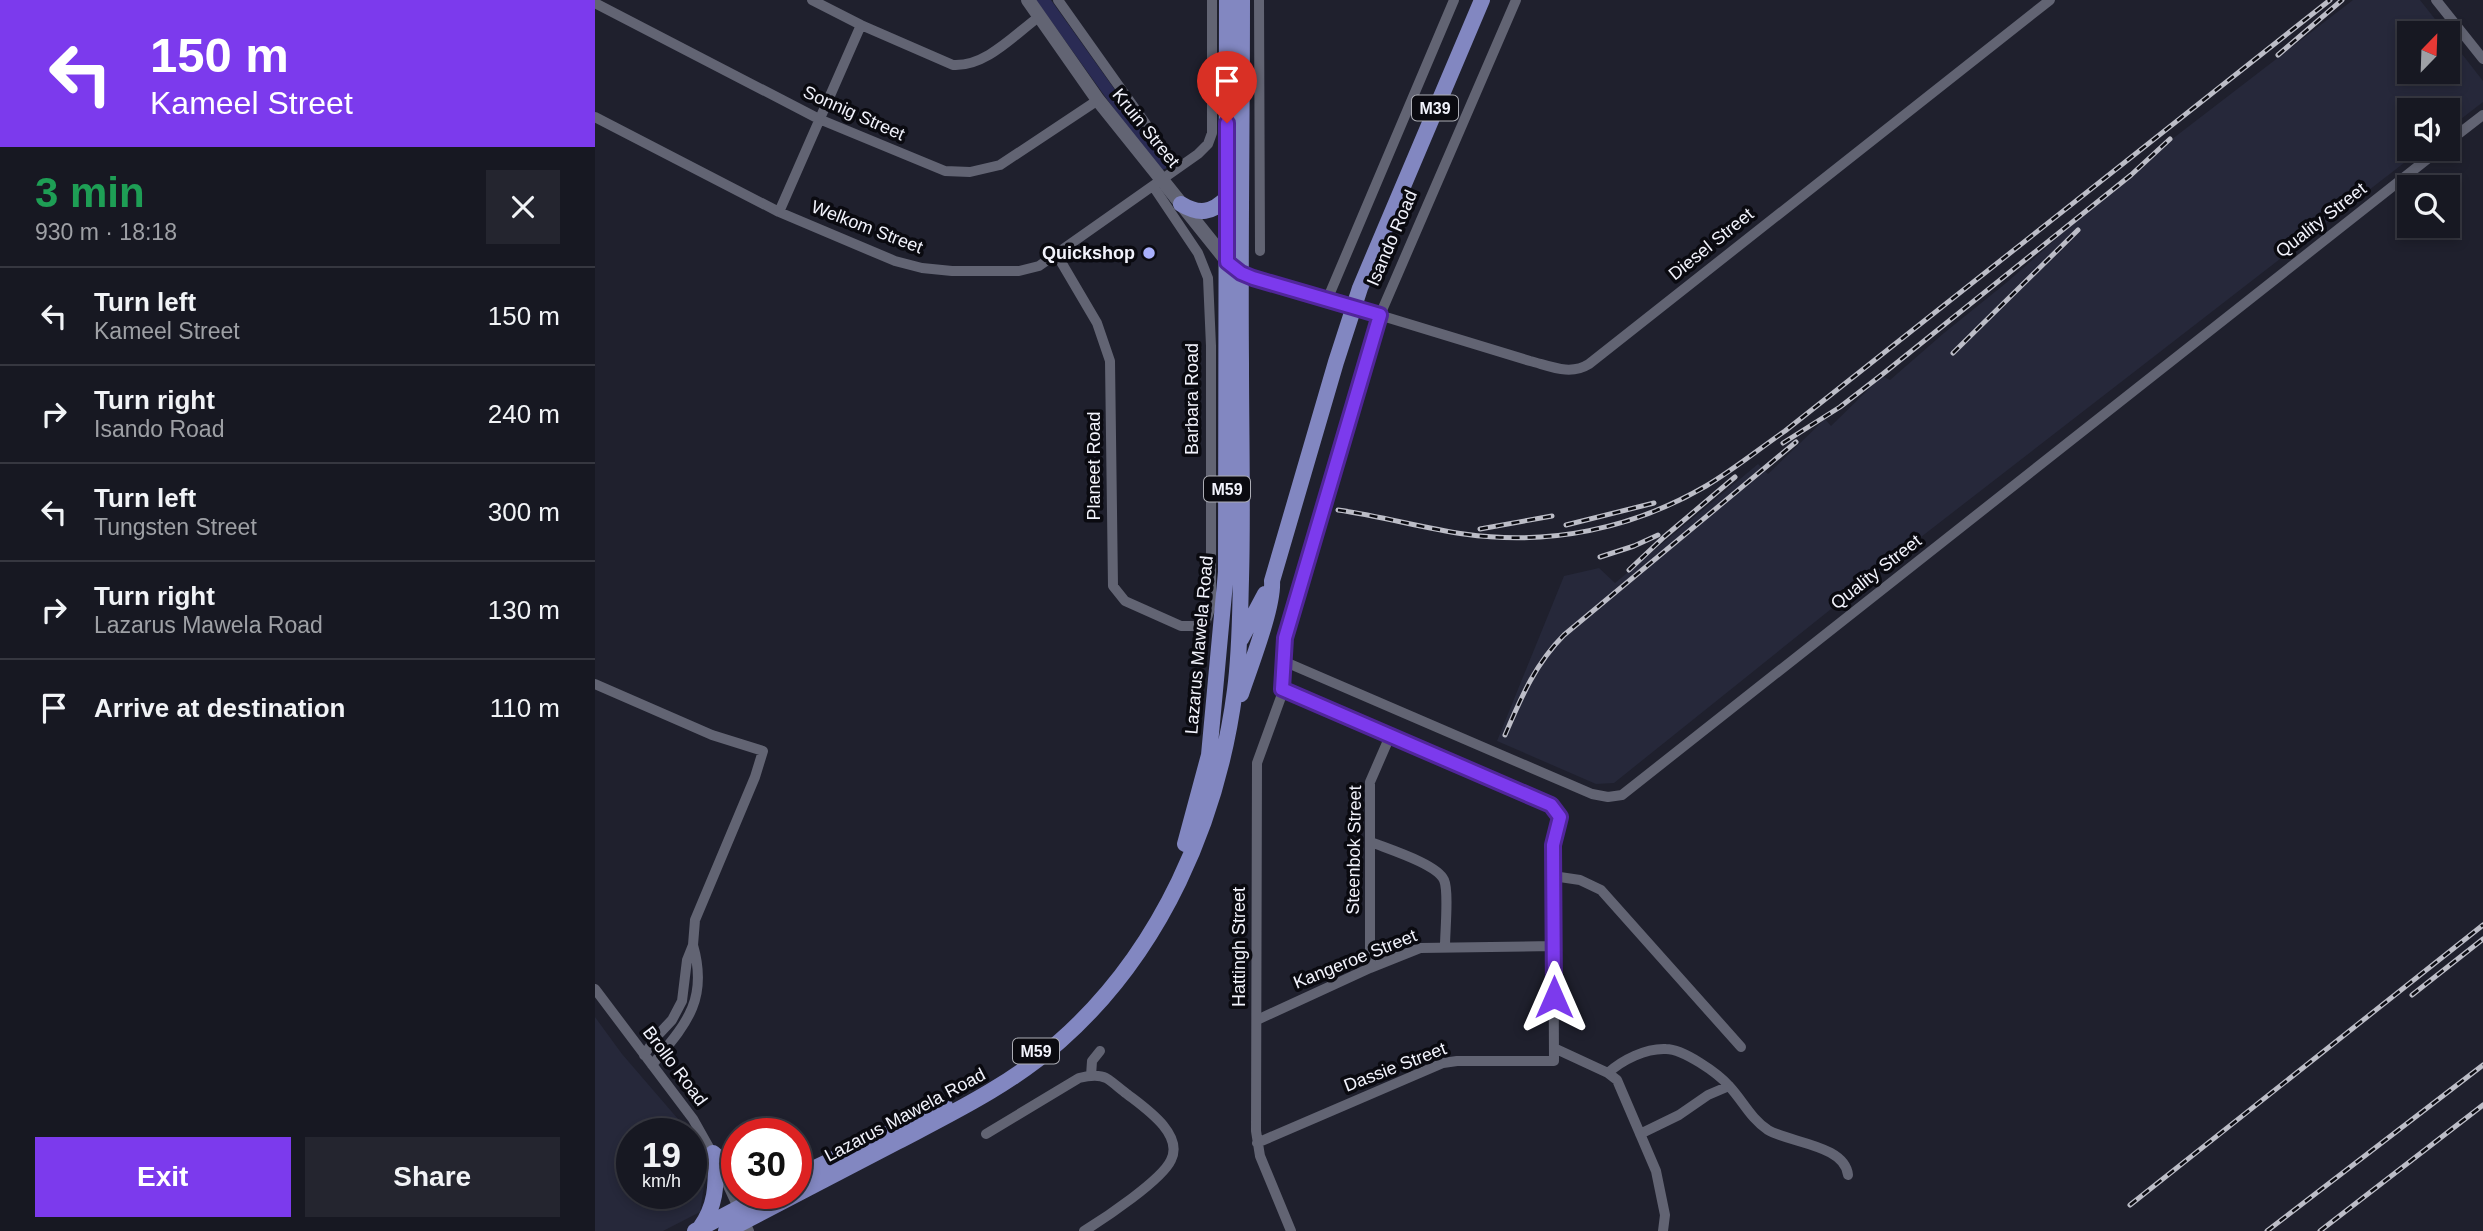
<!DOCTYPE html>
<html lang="en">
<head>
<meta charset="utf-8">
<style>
	body { margin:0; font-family:Helvetica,sans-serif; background:#24252f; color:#f1f3f6; height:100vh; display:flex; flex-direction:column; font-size:26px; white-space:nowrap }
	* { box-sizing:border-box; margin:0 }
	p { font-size:23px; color:#9ea0a5 }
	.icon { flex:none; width:38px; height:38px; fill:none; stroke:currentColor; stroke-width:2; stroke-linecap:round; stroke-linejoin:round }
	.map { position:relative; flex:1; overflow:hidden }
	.side { display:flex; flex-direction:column; background:#171822; width:595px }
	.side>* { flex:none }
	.banner { background:#7c3aed; color:#fff; overflow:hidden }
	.needle { width:46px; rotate:23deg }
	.tools { position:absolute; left:1802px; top:21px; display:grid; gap:14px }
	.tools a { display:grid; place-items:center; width:63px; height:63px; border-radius:0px; background:#171822; box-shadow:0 4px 10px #0003,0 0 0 2px #363740; font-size:35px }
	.speed { position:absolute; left:21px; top:1118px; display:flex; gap:14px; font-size:35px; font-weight:700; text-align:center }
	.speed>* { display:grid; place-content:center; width:91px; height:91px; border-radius:50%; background:#171822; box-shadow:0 4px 10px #0003,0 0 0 2px #363740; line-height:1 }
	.speed small { font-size:18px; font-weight:400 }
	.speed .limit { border:10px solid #d22; background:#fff; color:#111 }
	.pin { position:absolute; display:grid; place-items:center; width:60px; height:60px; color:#fff; margin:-72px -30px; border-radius:50% 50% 50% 0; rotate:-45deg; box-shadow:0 0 7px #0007 }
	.pin .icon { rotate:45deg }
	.me { position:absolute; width:77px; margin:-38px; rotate:0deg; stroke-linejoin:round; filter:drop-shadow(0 0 5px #0008) }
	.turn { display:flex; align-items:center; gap:24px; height:147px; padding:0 35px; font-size:32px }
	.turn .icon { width:91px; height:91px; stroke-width:2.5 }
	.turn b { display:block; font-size:49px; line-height:60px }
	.round { display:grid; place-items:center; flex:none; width:74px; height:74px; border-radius:0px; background:#24252f }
	.head { display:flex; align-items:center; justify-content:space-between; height:119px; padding:0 35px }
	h1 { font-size:42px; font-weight:800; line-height:52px; color:#1e9e55 }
	.cta { display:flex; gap:14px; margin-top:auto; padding:14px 35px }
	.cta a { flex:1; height:80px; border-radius:0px; background:#7c3aed; color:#fff; font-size:28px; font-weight:800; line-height:80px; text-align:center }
	.cta a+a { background:#24252f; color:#f1f3f6 }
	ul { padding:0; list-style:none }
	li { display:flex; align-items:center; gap:21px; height:98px; padding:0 35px; border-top:2px solid #363740 }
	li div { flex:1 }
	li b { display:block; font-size:26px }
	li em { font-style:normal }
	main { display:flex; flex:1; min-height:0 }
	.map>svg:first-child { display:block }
	.built { fill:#26283a }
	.green { fill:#2a2b54 }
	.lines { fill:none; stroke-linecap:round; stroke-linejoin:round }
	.minor { stroke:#626473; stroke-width:10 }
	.secondary { stroke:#626473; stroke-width:14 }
	.primary { stroke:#8287c1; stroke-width:16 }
	.rail-casing { stroke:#bcbdc7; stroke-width:5 }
	.rail { stroke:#0a0a10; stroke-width:2.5; stroke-dasharray:8; stroke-linecap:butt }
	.route-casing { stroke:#51269a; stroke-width:18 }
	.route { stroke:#7c3aed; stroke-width:12 }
	.poi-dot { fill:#a9b0fc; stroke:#0a0a10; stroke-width:2.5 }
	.labels { text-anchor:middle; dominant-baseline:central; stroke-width:7; stroke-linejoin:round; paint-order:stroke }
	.shield { fill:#0a0a10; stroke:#acadb5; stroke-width:2 }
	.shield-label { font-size:16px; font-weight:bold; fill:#f2f3fc }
	.street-label { font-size:18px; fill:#f2f3fc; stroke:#0a0a10 }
	.poi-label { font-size:18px; font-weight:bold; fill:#f2f3fc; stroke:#0a0a10; text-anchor:end }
</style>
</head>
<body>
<main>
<section class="side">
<div class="banner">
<div class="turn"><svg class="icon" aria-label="left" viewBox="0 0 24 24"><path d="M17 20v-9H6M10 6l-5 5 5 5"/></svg><div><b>150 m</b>Kameel Street</div></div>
</div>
<div class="head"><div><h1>3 min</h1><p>930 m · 18:18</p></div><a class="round"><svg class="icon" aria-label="close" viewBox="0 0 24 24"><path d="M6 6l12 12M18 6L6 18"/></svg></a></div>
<ul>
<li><svg class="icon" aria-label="left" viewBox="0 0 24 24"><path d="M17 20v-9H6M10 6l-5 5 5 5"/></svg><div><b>Turn left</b><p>Kameel Street</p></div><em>150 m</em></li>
<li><svg class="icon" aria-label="right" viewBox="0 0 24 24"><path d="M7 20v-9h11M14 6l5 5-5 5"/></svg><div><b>Turn right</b><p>Isando Road</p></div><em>240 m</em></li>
<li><svg class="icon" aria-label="left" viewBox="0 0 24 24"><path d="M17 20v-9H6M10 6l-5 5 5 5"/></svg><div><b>Turn left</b><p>Tungsten Street</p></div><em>300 m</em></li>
<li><svg class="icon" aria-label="right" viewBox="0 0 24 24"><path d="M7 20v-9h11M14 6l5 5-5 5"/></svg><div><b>Turn right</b><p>Lazarus Mawela Road</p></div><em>130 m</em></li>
<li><svg class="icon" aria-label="arrive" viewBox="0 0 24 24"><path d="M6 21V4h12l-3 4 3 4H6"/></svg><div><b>Arrive at destination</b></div><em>110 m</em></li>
</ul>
<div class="cta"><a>Exit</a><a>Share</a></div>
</section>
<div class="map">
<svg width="1888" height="1231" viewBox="0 0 1888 1231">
	<rect width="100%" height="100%" fill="#1f202d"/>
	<path class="built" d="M1758 0H1825L1851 33H1815V72H1853V36L1888 81V102L1853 129V110H1815V149H1827L1326 537 1019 783 1001 784 902 741 969 576 1004 568 1020 583 1163 464 1173 474 1230 419 1236 426 1287 376 1295 380 1349 333 1411 283 1559 153Z
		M0 1017 27 1054 83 1119 91 1134H37V1194H96V1144L111 1173 105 1212 68 1231H0Z"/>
	<path class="green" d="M441 0H456L567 156 573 165 572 168 567 170 544 144Z"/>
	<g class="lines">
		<path class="minor" d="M217 0 266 25 358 65C391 67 420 34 445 16
			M463 0 582 168
			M664 0 665 251
			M1841 0 1888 59
			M0 3 224 119 350 171 375 172 405 165 503 100
			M0 117 184 212 300 261 327 268 357 271H424L444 266 603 154 613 144 617 133V0
			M1853 142 1888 115
			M184 212 266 25
			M462 255 502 323 515 361 518 586 530 601 586 626H602L611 621 616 606V346L613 278 603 253 558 186
			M646 273 935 361C955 366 975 376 994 364L1455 0
			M732 300 859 0
			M688 661 997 794 1013 797 1027 795 1845 149
			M0 684 117 735 168 751 160 777 100 920 98 945 92 960 87 1001 77 1020 62 1036 49 1055
			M776 842C793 849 842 864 849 880 854 891 850 932 850 946
			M958 876 985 880 1006 890 1146 1047
			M775 968V782L795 736
			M0 989 98 1119 121 1160 154 1231
			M662 1020 775 968 825 948 959 946
			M959 1048 1013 1073 1022 1080 1061 1171 1070 1215 1068 1231
			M57 1065C90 1025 114 1001 98 945
			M1013 1073C1027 1060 1051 1048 1071 1049 1088 1049 1123 1073 1134 1086 1148 1101 1156 1119 1173 1130 1195 1143 1250 1145 1253 1175
			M496 1076 497 1061 505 1051
			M391 1134 484 1078C492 1076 503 1074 511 1078 518 1082 525 1089 532 1094 550 1108 589 1134 576 1160 567 1180 510 1218 489 1231
			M1045 1134 1084 1115 1113 1095 1134 1086
			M662 1143 848 1063 862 1061H959L958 845C963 827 972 818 956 805L687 689
			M696 1231 665 1156 661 1131 662 763 686 697 690 638 785 315 921 0"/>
		<path class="secondary" d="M433 0 503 100 636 266"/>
		<path class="primary" d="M586 204C604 215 617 213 632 198
			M646 639 670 594
			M646 694C655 667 679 606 677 581L741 362 765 288 887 0
			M590 844 614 755 631 572 632 0
			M118 1153 142 1174
			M201 1177 350 1106
			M105 1228C121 1206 121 1186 121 1160
			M100 1231 170 1194
			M131 1231C188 1201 245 1172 302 1142 359 1112 417 1084 465 1041 566 952 623 821 640 690 645 653 645 616 646 579 648 507 646 435 646 363 645 242 647 121 647 0"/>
		<defs>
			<path id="rail" d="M1683 55 1747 0
				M1358 353 1483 230
				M1188 443 1245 407 1289 373 1536 175 1575 139
				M743 510C786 516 827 528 869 534 954 546 1037 529 1111 486 1138 470 1164 449 1190 431L1735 0
				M971 525 1059 503
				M885 529 957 516
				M1005 557 1039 546 1063 535
				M1034 570 1069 537 1140 477
				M910 735C926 698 940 664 969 635L1201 442
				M1817 995 1888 939
				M1535 1205 1888 925
				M1672 1231 1888 1065
				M1725 1231 1888 1105"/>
		</defs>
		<use href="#rail" class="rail-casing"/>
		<use href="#rail" class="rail"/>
	</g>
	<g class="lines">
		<defs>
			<path id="route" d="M632 123V262L646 273 658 278 785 315 690 638 687 689 956 805 965 817 958 845 959 997"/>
		</defs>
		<use href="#route" class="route-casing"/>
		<use href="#route" class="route"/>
	</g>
	<circle class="poi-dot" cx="554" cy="253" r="7"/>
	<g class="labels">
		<g class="shield">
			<rect x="817" y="95.5" width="46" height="25" rx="5"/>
			<rect x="609" y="476.5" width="46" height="25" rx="5"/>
			<rect x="418" y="1038.5" width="46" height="25" rx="5"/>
		</g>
		<g class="shield-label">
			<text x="840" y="108">M39</text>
			<text x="632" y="489">M59</text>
			<text x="441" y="1051">M59</text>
		</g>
		<g class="street-label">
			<text transform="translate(259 113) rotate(24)">Sonnig Street</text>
			<text transform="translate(551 128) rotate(51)">Kruin Street</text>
			<text transform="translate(1726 220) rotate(-38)">Quality Street</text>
			<text transform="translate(272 227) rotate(21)">Welkom Street</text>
			<text transform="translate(797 238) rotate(-67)">Isando Road</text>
			<text transform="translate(1116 244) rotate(-39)">Diesel Street</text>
			<text transform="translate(597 399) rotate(-90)">Barbara Road</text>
			<text transform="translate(499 466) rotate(-90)">Planeet Road</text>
			<text transform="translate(1281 572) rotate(-38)">Quality Street</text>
			<text transform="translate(604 645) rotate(-85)">Lazarus Mawela Road</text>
			<text transform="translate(759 850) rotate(-89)">Steenbok Street</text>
			<text transform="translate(644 947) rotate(-90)">Hattingh Street</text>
			<text transform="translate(760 959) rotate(-22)">Kangeroe Street</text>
			<text transform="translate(80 1066) rotate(53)">Brollo Road</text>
			<text transform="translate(800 1067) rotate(-21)">Dassie Street</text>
			<text transform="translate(310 1115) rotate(-28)">Lazarus Mawela Road</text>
		</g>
		<g class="poi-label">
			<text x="540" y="253">Quickshop</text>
		</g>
	</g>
</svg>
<div class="tools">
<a><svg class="needle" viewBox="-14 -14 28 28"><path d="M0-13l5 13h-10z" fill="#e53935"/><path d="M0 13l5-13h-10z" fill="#9ea0a5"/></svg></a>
<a><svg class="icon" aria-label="sound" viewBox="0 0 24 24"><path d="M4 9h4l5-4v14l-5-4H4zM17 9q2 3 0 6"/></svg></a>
<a><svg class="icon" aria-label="search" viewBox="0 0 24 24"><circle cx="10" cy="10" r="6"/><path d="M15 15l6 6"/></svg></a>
</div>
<div class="speed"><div>19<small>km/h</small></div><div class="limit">30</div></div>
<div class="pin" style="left:632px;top:123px;background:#d93025"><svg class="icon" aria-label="arrive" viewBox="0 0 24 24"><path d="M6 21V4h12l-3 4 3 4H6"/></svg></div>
<svg class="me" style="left:959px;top:997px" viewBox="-20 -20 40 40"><path d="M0-17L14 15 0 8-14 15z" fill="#7c3aed" stroke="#fff" stroke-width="4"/></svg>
</div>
</main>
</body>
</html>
